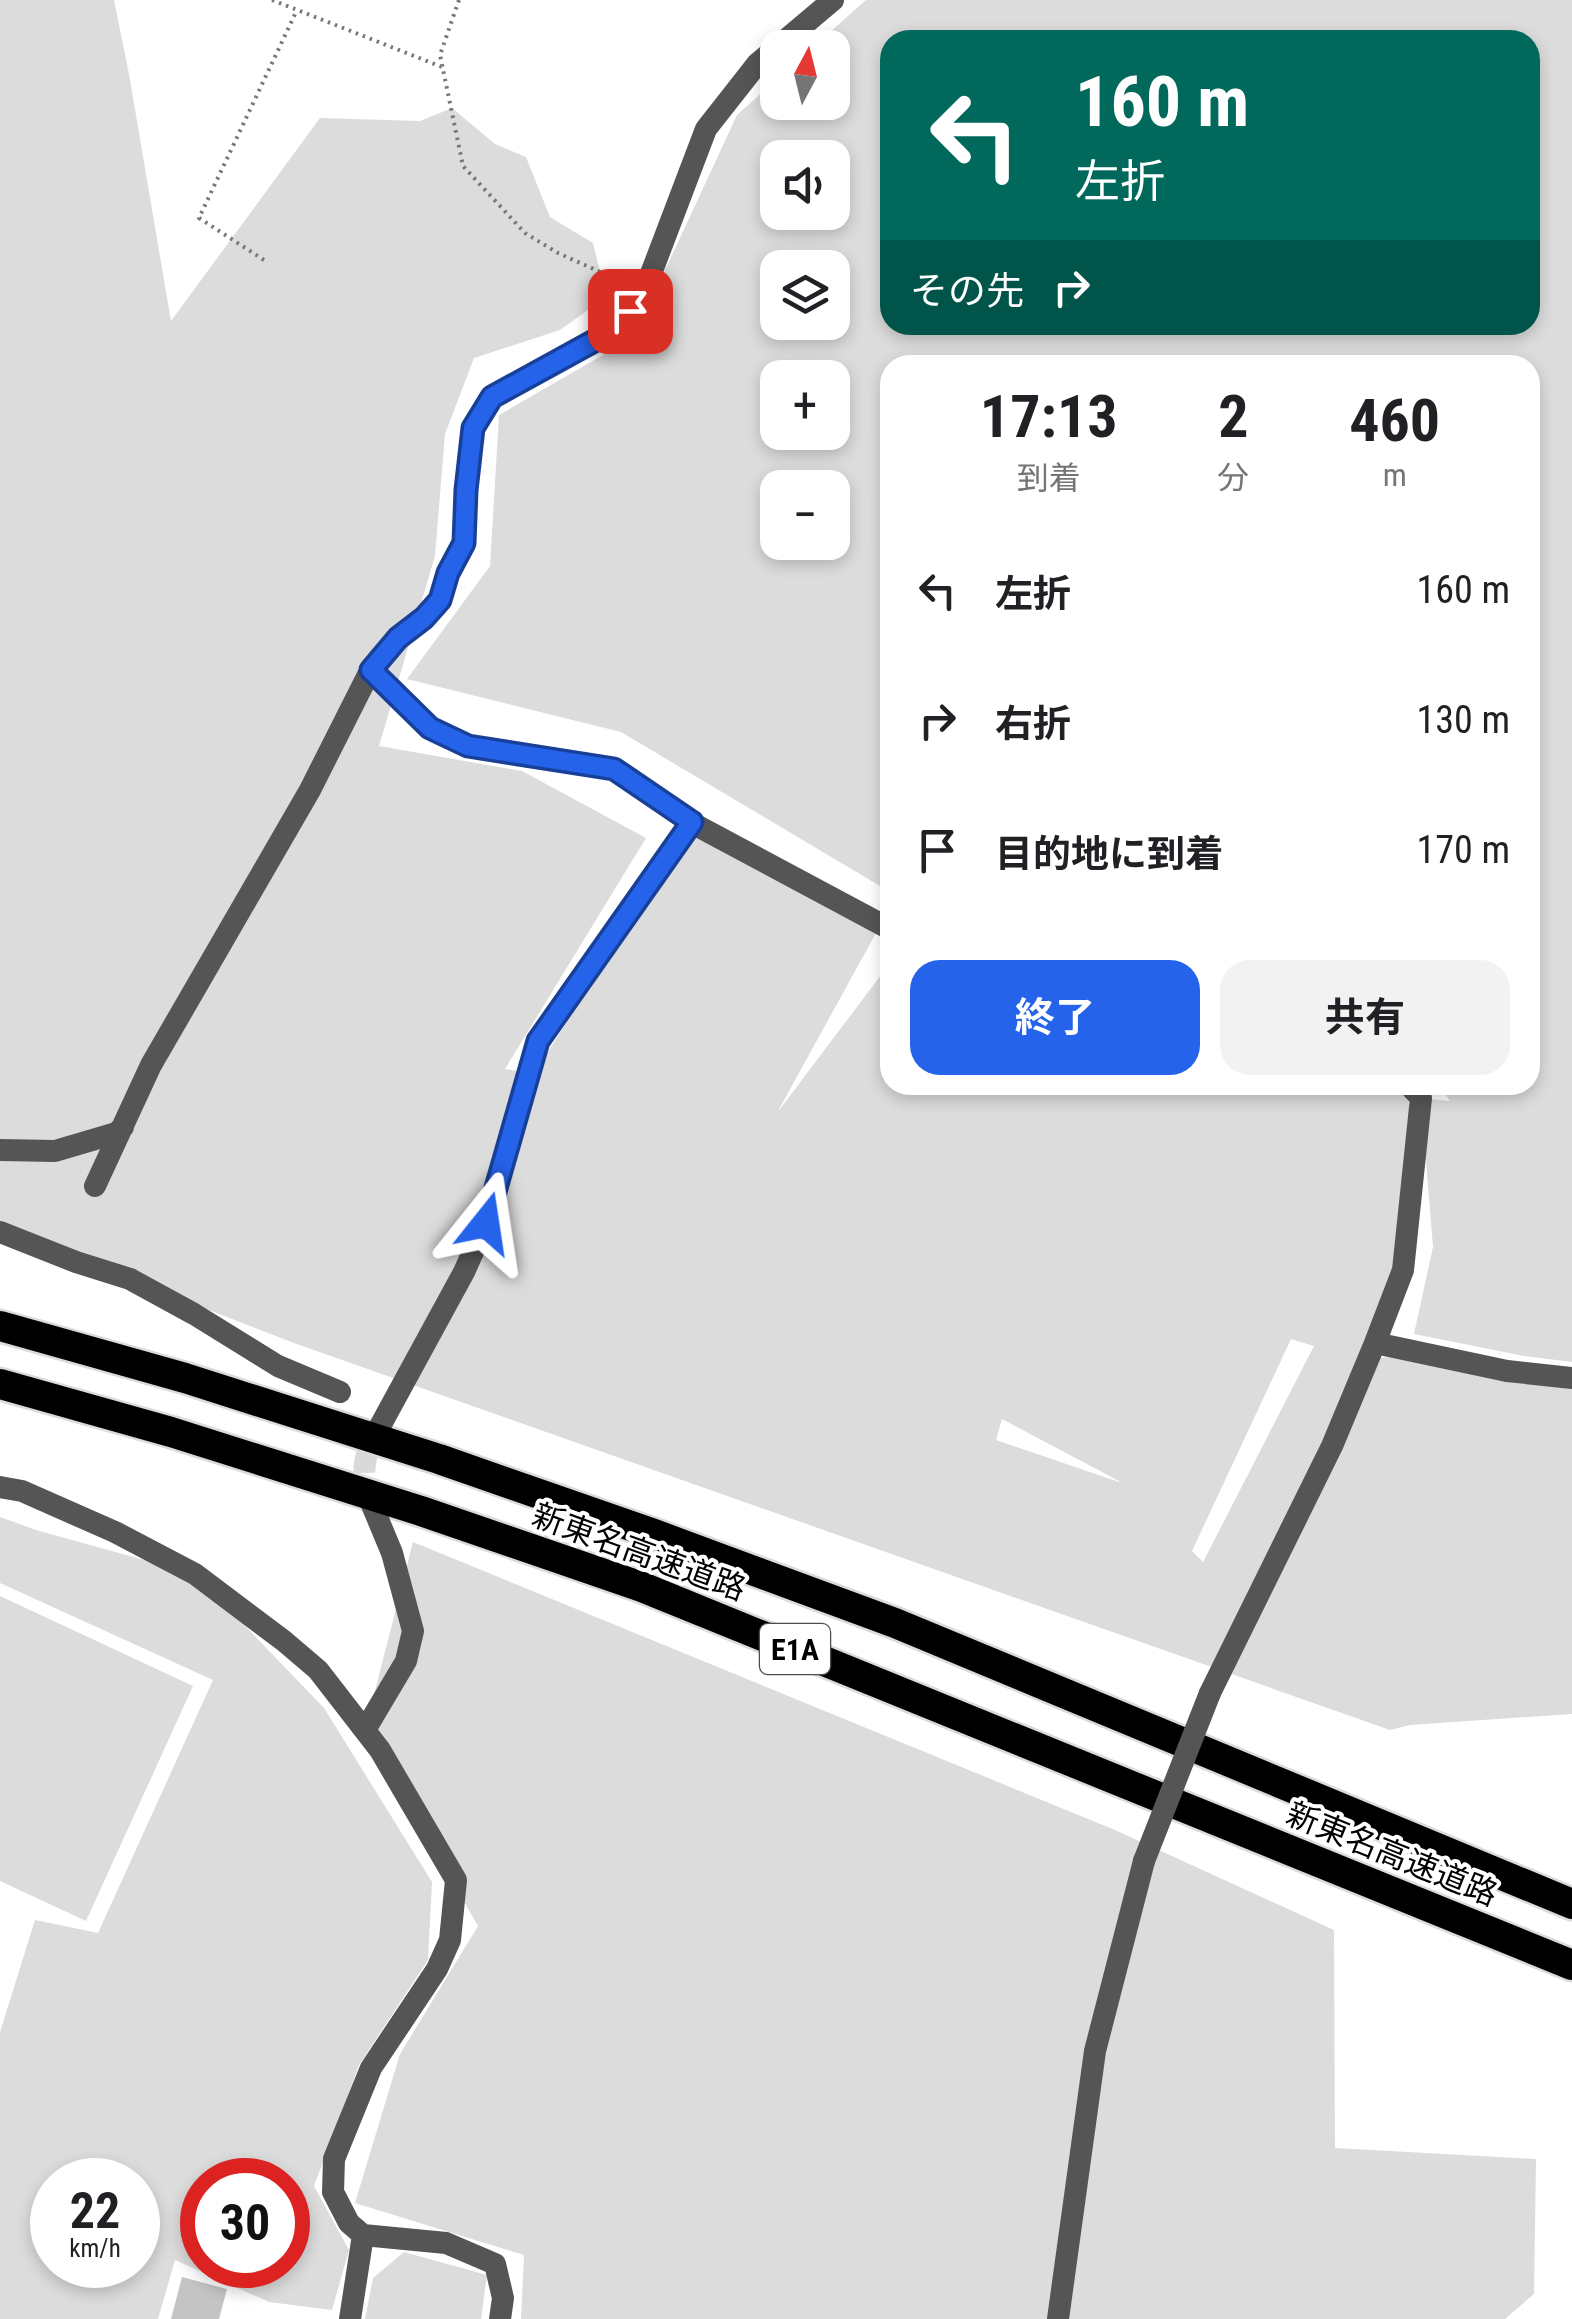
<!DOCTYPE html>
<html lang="ja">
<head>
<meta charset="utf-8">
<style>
	body { margin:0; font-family:"Roboto Condensed","Noto Sans JP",sans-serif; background:#f2f2f2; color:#202124; height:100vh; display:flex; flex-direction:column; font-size:38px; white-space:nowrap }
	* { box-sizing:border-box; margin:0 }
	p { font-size:32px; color:#757577 }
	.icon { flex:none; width:55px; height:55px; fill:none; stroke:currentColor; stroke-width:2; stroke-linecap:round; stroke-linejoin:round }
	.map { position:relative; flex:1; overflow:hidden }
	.details { position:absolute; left:880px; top:355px; width:660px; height:740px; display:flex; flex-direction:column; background:#fff; border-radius:30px; box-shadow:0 5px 15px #0003 }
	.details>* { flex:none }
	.top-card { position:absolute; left:880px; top:30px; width:660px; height:305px; border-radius:30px; box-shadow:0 5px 15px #0003; background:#00695c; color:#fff; overflow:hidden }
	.needle { width:65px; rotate:7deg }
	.buttons { position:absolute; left:760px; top:30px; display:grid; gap:20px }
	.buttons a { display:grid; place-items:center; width:90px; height:90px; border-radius:20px; background:#fff; box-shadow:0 5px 15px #0003; font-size:50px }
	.speed { position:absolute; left:30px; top:2158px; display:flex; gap:20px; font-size:50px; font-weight:700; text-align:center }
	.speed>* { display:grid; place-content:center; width:130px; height:130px; border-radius:50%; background:#fff; box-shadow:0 5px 15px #0003; line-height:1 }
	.speed small { font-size:25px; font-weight:400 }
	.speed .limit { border:15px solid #d22; background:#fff; color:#111 }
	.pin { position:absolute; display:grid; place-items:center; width:85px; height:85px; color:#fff; margin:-42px; border-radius:20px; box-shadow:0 5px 15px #0006 }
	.me { position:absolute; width:110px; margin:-55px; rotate:15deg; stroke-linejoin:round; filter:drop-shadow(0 0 8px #0008) }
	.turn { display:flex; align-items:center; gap:35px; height:210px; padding:0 30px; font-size:45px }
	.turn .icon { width:130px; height:130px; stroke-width:2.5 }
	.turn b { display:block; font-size:70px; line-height:85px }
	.then { display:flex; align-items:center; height:95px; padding:0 30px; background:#0003; gap:20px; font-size:38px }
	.eta { display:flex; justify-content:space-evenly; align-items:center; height:170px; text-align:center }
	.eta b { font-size:60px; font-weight:700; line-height:70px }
	.primary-button { display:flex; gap:20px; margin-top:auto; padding:20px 30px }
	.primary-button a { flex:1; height:115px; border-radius:30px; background:#2563eb; color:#fff; font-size:40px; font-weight:700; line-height:115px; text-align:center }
	.primary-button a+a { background:#f2f2f2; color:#202124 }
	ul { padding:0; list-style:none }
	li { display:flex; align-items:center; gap:30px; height:130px; padding:0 30px }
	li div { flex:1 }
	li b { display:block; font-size:38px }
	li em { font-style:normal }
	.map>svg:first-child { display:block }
	.green { fill:#dcdcdc; fill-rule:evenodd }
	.building { fill:#c4c4c4 }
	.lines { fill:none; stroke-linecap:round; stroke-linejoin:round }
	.minor-tunnel { stroke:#d9d9d9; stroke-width:22; stroke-dasharray:22 11; stroke-linecap:butt }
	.highway-casing { stroke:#dbdbdb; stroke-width:35 }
	.path { stroke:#777; stroke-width:4; stroke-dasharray:2.5 5; stroke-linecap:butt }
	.minor { stroke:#555; stroke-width:22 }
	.highway { stroke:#000; stroke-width:30 }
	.minor-bridge { stroke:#555; stroke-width:22 }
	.route-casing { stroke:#184099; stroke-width:25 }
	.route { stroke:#2563eb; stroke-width:18 }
	.labels { text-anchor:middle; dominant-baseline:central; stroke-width:8; stroke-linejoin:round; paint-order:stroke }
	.shield { fill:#fff; stroke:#4c4c4c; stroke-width:2.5 }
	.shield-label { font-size:30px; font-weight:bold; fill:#000 }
	.street-label { font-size:32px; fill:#000; stroke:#fff }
</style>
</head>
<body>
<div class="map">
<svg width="1572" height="2319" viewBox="0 0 1572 2319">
	<rect width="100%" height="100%" fill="#fff"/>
	<path class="green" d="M0 0H114L129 74 171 321 320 118 420 121 452 108 495 144 526 157 550 217 593 243 606 297 560 330 474 358 445 434 435 556 379 746 522 771 646 838 505 1069 534 1074 692 823 881 924 777 1113 890 963V1085H1402L1418 1127 1403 1270 1364 1358 1400 1357 1518 1382 1572 1389V1714L1410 1725 1390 1730 294 1343 0 1229ZM1291 1339 1314 1346 1203 1562 1192 1551ZM1002 1419 1119 1481V1482L996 1440Z
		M866 0H1572V1362L1524 1356 1414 1334 1433 1247 1421 1098 1450 1101 1439 1085H1530V365H890V892L621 732 407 679 490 566 499 415 634 337 737 115 777 79 778 102H832V48L813 47ZM890 40H1530V325H890ZM778 158H832V212H778ZM778 268H832V322H778ZM778 378H832V432H778ZM778 488H832V542H778Z
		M0 1517 36 1530 195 1574 324 1708 432 1882 428 1960 359 2065 314 2186 349 2250 332 2310 269 2302 175 2260 158 2319H0V2032L35 1920 98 1933 213 1680 0 1583ZM52 2180H138V2265H52ZM202 2180H288V2265H202Z
		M413 1542 1115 1830 1334 1930 1335 2148 1536 2159 1534 2294 1505 2319H521L524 2255 355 2203 400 2054 478 1926 365 1730Z
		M0 1596 193 1686 86 1921 0 1881Z
		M404 2252 487 2275 481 2319H365L373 2278Z"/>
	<path class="building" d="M182 2277 227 2289 219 2319H171Z"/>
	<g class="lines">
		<path class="minor-tunnel" d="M372 1505C360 1469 362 1461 379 1428"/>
		<defs>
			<path id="highway" d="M0 1326 185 1378 439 1459 654 1534 895 1623 1572 1904
				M0 1384 171 1432 421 1511 642 1587 1572 1965"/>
		</defs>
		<use href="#highway" class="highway-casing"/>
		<path class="path" d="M272 0 442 67
			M459 0 440 55 463 166 525 233 558 253 625 283
			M264 260 199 218 297 10"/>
		<path class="minor" d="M371 669 430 728 468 746 614 769 692 823 890 929
			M0 1150 55 1151 116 1133 123 1127
			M95 1186 151 1065 310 790 371 669 398 639 424 617 440 600 448 573 464 543 466 489 473 428 492 397 614 331 644 292 706 129 757 64 833 0
			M0 1232 76 1262 130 1279 194 1314 278 1366 340 1392
			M1375 1343 1403 1270 1421 1098 1409 1085
			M379 1428 464 1272 486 1223 539 1041 692 823
			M0 1487 22 1491 115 1532 195 1574 284 1641 318 1670 380 1750 456 1880 450 1940 437 1969 371 2068 334 2159 333 2192 349 2223 363 2235 446 2243 495 2264 503 2298 500 2319
			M1210 1693 1332 1446 1375 1343 1507 1371 1572 1378
			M365 1730 406 1661 413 1631 392 1553 372 1505
			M350 2319 363 2235
			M1058 2319 1095 2051 1144 1861"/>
		<use href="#highway" class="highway"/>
		<path class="minor-bridge" d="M1144 1861 1210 1693"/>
	</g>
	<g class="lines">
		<defs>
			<path id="route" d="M486 1223 538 1041 692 822 614 769 468 746 430 728 371 670 398 638 424 618 440 600 448 573 464 543 466 490 473 428 492 397 614 330 630 311"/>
		</defs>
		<use href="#route" class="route-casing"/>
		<use href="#route" class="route"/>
	</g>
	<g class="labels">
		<rect class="shield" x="760" y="1624" width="70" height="50" rx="8"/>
		<g class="shield-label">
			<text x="795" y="1649">E1A</text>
		</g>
		<g class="street-label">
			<text transform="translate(639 1552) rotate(20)">新東名高速道路</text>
			<text transform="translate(1392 1854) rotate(22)">新東名高速道路</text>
		</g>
	</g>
</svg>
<div class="buttons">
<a><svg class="needle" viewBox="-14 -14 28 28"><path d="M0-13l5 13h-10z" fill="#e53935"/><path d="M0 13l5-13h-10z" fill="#757577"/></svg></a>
<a><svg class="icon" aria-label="sound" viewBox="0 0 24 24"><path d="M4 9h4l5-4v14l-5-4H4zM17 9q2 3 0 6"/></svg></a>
<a><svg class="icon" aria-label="layers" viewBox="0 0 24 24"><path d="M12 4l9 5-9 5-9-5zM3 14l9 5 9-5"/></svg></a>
<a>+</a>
<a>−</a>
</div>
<div class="speed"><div>22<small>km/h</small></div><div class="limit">30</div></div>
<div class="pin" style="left:630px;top:311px;background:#d93025"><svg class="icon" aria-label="arrive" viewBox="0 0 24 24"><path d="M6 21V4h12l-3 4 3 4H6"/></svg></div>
<svg class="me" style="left:486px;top:1223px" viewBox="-20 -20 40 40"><path d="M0-17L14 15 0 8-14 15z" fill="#2563eb" stroke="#fff" stroke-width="4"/></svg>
<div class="top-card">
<div class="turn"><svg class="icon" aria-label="left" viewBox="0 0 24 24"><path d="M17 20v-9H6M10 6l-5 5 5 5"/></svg><div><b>160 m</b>左折</div></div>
<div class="then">その先<svg class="icon" aria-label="right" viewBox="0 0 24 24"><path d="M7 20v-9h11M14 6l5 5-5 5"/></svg></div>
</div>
<section class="details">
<div class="eta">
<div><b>17:13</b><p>到着</p></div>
<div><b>2</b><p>分</p></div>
<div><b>460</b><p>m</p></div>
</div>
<ul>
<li><svg class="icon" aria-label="left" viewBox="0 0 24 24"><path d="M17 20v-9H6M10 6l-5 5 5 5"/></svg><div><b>左折</b></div><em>160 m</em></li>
<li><svg class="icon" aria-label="right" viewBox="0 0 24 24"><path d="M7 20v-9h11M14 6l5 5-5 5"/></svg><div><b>右折</b></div><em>130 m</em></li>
<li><svg class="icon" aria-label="arrive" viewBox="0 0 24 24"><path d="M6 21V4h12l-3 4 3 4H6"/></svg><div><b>目的地に到着</b></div><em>170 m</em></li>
</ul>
<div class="primary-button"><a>終了</a><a>共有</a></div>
</section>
</div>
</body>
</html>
